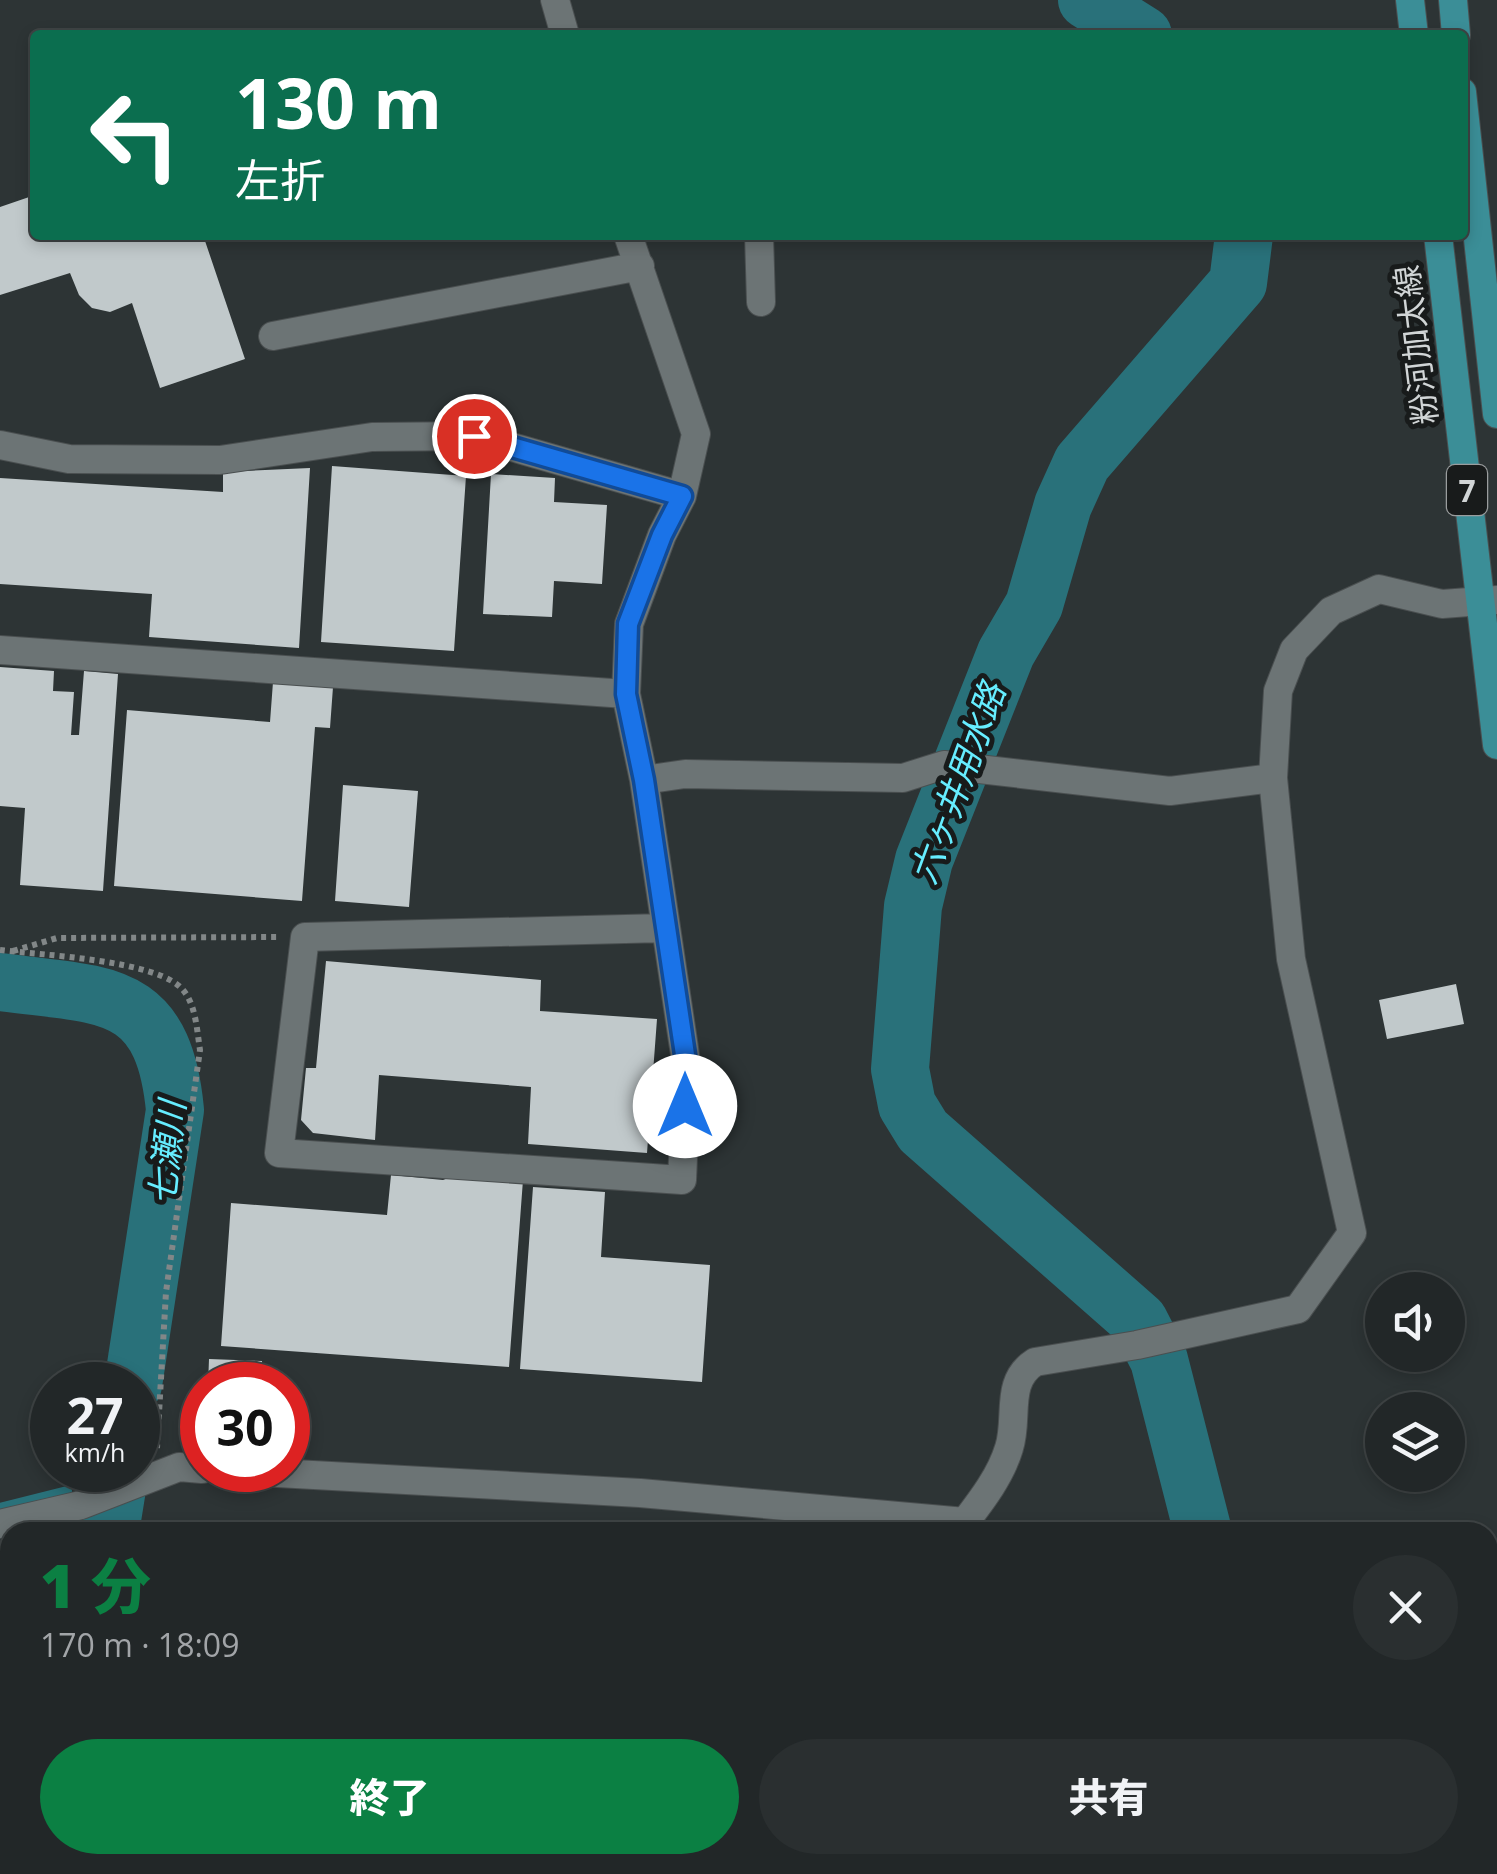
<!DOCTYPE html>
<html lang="ja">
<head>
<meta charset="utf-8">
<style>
	body { margin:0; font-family:"Open Sans","Noto Sans JP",sans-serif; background:#2a2f30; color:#f1f3f6; height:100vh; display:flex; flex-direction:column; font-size:38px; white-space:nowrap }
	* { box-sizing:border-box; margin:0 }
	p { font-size:32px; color:#a2a5a8 }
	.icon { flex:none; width:55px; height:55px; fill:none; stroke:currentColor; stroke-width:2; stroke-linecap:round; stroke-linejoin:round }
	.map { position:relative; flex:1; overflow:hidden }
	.sheet { position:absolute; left:0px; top:1522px; width:1498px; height:352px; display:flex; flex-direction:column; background:#222728; border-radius:30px 30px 0 0; box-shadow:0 5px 15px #0003,0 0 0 2px #3f4445 }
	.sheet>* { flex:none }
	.guide { position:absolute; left:30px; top:30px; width:1438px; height:210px; border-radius:10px; box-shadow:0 5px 15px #0003,0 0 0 2px #3f4445; background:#0b6e4f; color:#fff; overflow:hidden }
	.tools { position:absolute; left:1365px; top:1272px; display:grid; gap:20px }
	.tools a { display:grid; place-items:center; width:100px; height:100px; border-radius:50%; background:#222728; box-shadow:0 5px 15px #0003,0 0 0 2px #3f4445; font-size:50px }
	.speed { position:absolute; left:30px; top:1362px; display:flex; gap:20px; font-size:50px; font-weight:700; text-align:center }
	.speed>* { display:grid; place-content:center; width:130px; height:130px; border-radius:50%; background:#222728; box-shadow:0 5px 15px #0003,0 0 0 2px #3f4445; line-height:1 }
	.speed small { font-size:25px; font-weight:400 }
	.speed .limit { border:15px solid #d22; background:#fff; color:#111 }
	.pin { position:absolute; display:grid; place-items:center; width:85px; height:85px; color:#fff; margin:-42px; border:5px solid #fff; border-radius:50%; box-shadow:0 2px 10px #0007 }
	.me { position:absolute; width:110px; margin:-55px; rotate:0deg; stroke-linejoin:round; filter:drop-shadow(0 0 8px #0008) }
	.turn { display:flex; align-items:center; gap:35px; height:210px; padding:0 40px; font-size:45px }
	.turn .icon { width:130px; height:130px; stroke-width:2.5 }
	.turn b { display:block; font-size:70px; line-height:85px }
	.round { display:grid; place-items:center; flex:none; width:105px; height:105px; border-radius:52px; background:#2a2f30 }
	.overview { display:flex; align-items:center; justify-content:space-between; height:170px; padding:0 40px }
	h1 { font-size:60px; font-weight:800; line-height:75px; color:#0b8043 }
	.action { display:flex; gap:20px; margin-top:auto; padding:20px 40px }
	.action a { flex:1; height:115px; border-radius:60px; background:#0b8043; color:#fff; font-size:40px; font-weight:800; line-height:115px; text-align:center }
	.action a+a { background:#2a2f30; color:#f1f3f6 }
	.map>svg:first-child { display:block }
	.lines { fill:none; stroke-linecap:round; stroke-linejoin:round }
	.stream { stroke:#29717a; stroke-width:10 }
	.river { stroke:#29717a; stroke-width:58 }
	.building { fill:#c1c9cb }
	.minor-casing { stroke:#4a4f50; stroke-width:30 }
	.primary-casing { stroke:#4a4f50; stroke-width:30 }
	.path { stroke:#828788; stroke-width:6; stroke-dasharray:5 5; stroke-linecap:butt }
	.minor { stroke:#6c7475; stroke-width:28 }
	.primary { stroke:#3b8e97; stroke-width:28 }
	.route-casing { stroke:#114b97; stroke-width:25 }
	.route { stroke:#1a73e8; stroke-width:18 }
	.labels { text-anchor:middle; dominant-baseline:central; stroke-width:10; stroke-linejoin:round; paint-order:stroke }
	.shield { fill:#181b1b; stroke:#9a9d9e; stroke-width:2.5 }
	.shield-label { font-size:30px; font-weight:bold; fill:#d1d5d6 }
	.street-label { font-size:32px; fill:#d1d5d6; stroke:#181b1b }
	.water-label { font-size:35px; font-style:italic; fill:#66edff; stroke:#181b1b }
</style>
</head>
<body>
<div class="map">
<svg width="1497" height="1874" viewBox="0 0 1497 1874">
	<rect width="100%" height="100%" fill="#2d3435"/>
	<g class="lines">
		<path class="stream" d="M0 1508 67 1491"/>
		<path class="river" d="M1087 0 1143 35
			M0 982C104 996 163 986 175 1110L133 1385
			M110 1532 120 1470
			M1203 1532 1159 1360 1139 1321 923 1131 907 1105 900 1069 913 906 924 860 1006 653 1034 605 1063 505 1082 463 1238 283 1244 235
			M1488 1799 1497 1802
			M901 1865 937 1874
			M1384 1865 1399 1874
			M1056 1874 1070 1865"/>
	</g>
	<path class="building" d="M35 195V235H203L245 359 160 388 132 303 110 312 92 308 79 295 70 273 0 295V207Z
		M332 466 466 476 454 651 321 642Z
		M310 468 299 648 149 637 152 594 0 584V478L223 492V472Z
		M491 474 555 478 554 502 607 505 602 584 554 581 552 617 483 614Z
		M0 667 54 671 53 691 74 692 71 735H79L84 671 118 674 103 891 20 885 25 808 0 806Z
		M273 682 333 687 330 728 315 727 302 901 114 886 127 710 270 722Z
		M343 785 418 791 409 907 335 901Z
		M326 961 541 980 540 1011 657 1019 647 1153 528 1144 531 1087 379 1075 375 1140 313 1133 301 1120 306 1068H316Z
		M1456 984 1464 1024 1387 1039 1379 1000Z
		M459 1174 523 1180 509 1367 221 1346 231 1203 387 1215 391 1175 443 1180Z
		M533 1187 605 1192 601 1257 710 1265 702 1382 520 1369Z
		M209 1359 262 1361 261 1385H208Z
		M10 1590V1747L2 1739 0 1719V1591Z
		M139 1865H234L244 1874H149Z
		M322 1865H442V1874H322Z"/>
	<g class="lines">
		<defs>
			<path id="minor" d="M555 0 565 35
				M628 235 696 434 682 496 662 535 629 624 626 694 644 780 687 1068 682 1180 279 1153 305 937 664 928
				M759 235 761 302
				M273 336 640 266
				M0 445 69 459 220 460 372 437 474 436 682 496
				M0 650 626 694
				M644 780 685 774 903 778 944 765 1170 791 1273 778
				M224 1470 640 1493 965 1522C982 1500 1001 1475 1009 1448 1019 1417 1004 1382 1035 1362L1137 1345 1298 1309 1352 1233 1291 959 1273 778 1278 691 1294 650 1331 611 1379 589 1442 604 1497 600
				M0 1524 81 1505 179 1467 202 1469"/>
			<path id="primary" d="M1410 0 1414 35
				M1453 0 1456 35
				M1462 92 1497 414
				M1438 235 1497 745"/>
		</defs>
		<use href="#minor" class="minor-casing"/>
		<use href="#primary" class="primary-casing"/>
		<path class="path" d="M0 950C40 955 159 960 183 990 196 1005 197 1031 200 1050L166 1292 157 1448
			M13 951 57 938 279 937"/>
		<use href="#minor" class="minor"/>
		<use href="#primary" class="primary"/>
	</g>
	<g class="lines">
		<defs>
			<path id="route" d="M474 436 682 496 662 535 628 624 626 694 644 780 687 1068 685 1106"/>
		</defs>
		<use href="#route" class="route-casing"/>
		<use href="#route" class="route"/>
	</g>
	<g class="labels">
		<rect class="shield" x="1447" y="465" width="40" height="50" rx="8"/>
		<g class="shield-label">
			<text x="1467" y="490">7</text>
		</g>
		<g class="street-label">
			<text transform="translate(1415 345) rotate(-97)">粉河加太線</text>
		</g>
		<g class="water-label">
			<text transform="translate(957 783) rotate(-70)">六ヶ井用水路</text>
			<text transform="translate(166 1153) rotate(-84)">七瀬川</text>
		</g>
	</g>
</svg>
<div class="tools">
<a><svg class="icon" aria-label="sound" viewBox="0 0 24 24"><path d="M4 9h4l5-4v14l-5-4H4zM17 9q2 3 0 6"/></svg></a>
<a><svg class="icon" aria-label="layers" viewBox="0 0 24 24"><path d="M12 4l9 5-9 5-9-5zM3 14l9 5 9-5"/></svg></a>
</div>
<div class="speed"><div>27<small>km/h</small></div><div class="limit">30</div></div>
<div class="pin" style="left:474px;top:436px;background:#d93025"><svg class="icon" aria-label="arrive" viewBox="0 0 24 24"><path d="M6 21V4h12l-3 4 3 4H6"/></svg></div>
<svg class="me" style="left:685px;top:1106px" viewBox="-20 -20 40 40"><circle r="19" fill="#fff"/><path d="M0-13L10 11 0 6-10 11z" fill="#1a73e8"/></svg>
<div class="guide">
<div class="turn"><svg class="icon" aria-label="left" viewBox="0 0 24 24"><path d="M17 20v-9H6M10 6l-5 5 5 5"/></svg><div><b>130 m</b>左折</div></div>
</div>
<section class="sheet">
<div class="overview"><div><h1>1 分</h1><p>170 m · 18:09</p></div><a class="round"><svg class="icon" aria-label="close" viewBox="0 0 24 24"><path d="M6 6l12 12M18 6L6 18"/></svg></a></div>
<div class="action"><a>終了</a><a>共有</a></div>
</section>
</div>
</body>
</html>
